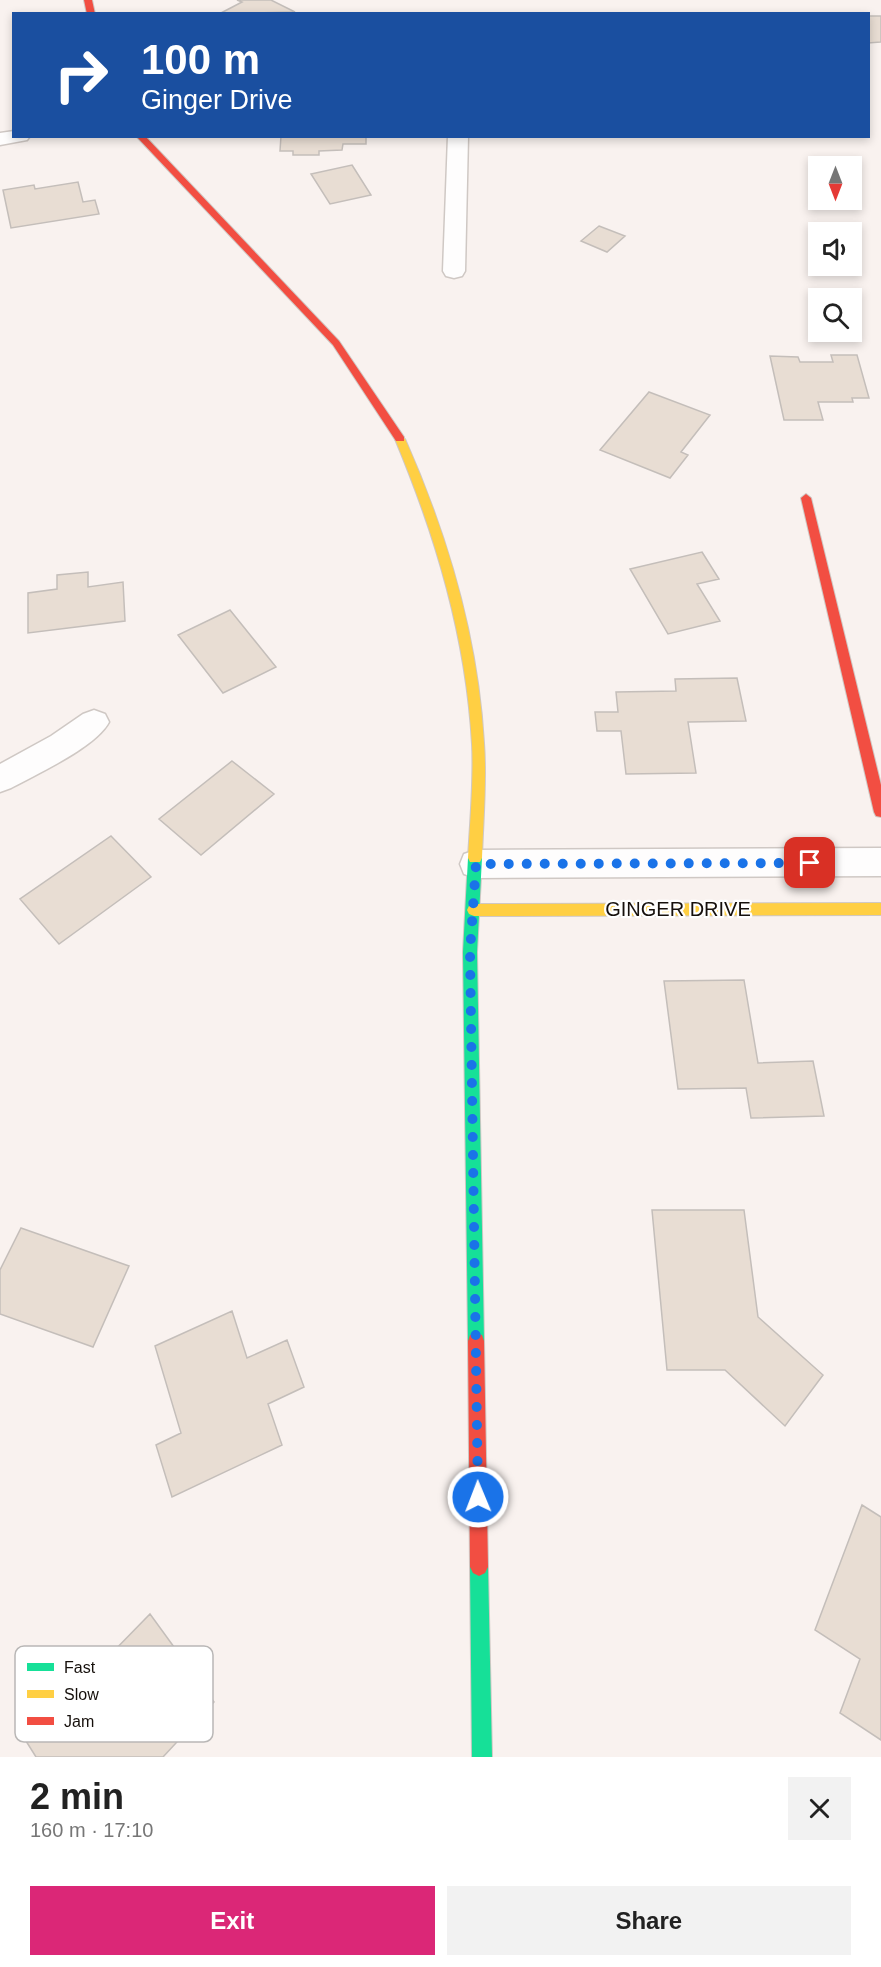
<!DOCTYPE html>
<html lang="en">
<head>
<meta charset="utf-8">
<style>
	body { margin:0; font-family:Helvetica,sans-serif; background:#f2f2f2; color:#222; height:100vh; display:flex; flex-direction:column; font-size:22px; white-space:nowrap }
	* { box-sizing:border-box; margin:0 }
	p { font-size:20px; color:#767676 }
	.icon { flex:none; width:33px; height:33px; fill:none; stroke:currentColor; stroke-width:2; stroke-linecap:round; stroke-linejoin:round }
	.map { position:relative; height:1757px; overflow:hidden }
	.details { display:flex; flex-direction:column; background:#fff; flex:1 }
	.details>* { flex:none }
	.guide { position:absolute; left:12px; top:12px; width:858px; height:126px; border-radius:0px; box-shadow:0 3px 9px #0003; background:#1a4fa0; color:#fff; overflow:hidden }
	.needle { width:39px; rotate:180deg }
	.buttons { position:absolute; left:808px; top:156px; display:grid; gap:12px }
	.buttons a { display:grid; place-items:center; width:54px; height:54px; border-radius:0px; background:#fff; box-shadow:0 3px 9px #0003; font-size:30px }
	.pin { position:absolute; display:grid; place-items:center; width:51px; height:51px; color:#fff; margin:-26px; border-radius:12px; box-shadow:0 3px 9px #0006 }
	.me { position:absolute; width:66px; margin:-33px; rotate:359deg; stroke-linejoin:round; filter:drop-shadow(0 0 4px #0008) }
	.turn { display:flex; align-items:center; gap:21px; height:126px; padding:0 30px; font-size:27px }
	.turn .icon { width:78px; height:78px; stroke-width:2.5 }
	.turn b { display:block; font-size:42px; line-height:51px }
	.round { display:grid; place-items:center; flex:none; width:63px; height:63px; border-radius:0px; background:#f2f2f2 }
	.head { display:flex; align-items:center; justify-content:space-between; height:102px; padding:0 30px }
	h1 { font-size:36px; font-weight:700; line-height:45px }
	.button { display:flex; gap:12px; margin-top:auto; padding:12px 30px }
	.button a { flex:1; height:69px; border-radius:0px; background:#db2777; color:#fff; font-size:24px; font-weight:700; line-height:69px; text-align:center }
	.button a+a { background:#f2f2f2; color:#222 }
	.map>svg:first-child { display:block }
	.building { fill:#e8ddd3; stroke:#c4beba; stroke-width:1.5 }
	.lines { fill:none; stroke-linecap:round; stroke-linejoin:round }
	.street-casing { stroke:#cfc8c4; stroke-width:3 }
	.fast-casing { stroke:#cfc8c4; stroke-width:2 }
	.slow-casing { stroke:#cfc8c4; stroke-width:2 }
	.jam-casing { stroke:#cfc8c4; stroke-width:2 }
	.street { fill:#fefdfd; fill-rule:evenodd }
	.fast { fill:#16e098; fill-rule:evenodd }
	.slow { fill:#ffcf43; fill-rule:evenodd }
	.jam { fill:#f24e42; fill-rule:evenodd }
	.route { stroke:#1a73e8; stroke-width:10; stroke-dasharray:0 18 }
	.labels { text-anchor:middle; dominant-baseline:central; stroke-width:4.5; stroke-linejoin:round; paint-order:stroke }
	.street-label { font-size:20px; fill:#16100c; stroke:#fff }
	.key { fill:#fff; stroke:#b9b7b6; stroke-width:1.5 }
	.key-label { font-size:16px; fill:#16100c }
</style>
</head>
<body>
<div class="map">
<svg width="881" height="1757" viewBox="0 0 881 1757">
	<rect width="100%" height="100%" fill="#f9f2ef"/>
	<path class="building" d="M237 0H271L295 12 219 14 242 2Z
		M868 16H881V42L868 43Z
		M281 136H366V144H343L342 150 319 151V155H293V151H280Z
		M352 165 371 195 330 204 311 174Z
		M78 182 83 202 95 200 99 214 11 228 3 190 34 185 35 189Z
		M599 226 625 236 607 252 581 241Z
		M831 355H857L869 398H852L853 402H818L823 420H784L770 356 798 357 800 362H833Z
		M649 392 710 415 681 452 688 455 670 478 600 450Z
		M702 552 719 579 697 584 720 621 668 634 630 569Z
		M88 572V587L123 582 125 621 28 633V593L57 589V575Z
		M230 610 276 667 223 693 178 635Z
		M737 678 746 721 688 722 696 773 626 774 621 731H597L595 712H618L616 692 676 691 675 679Z
		M232 761 274 794 201 855 159 819Z
		M111 836 151 877 59 944 20 899Z
		M744 980 758 1063 813 1061 824 1116 751 1118 746 1088 678 1089 664 981Z
		M652 1210H744L758 1317 823 1375 785 1426 725 1370H667Z
		M21 1228 129 1266 93 1347 0 1314V1270Z
		M232 1311 247 1358 287 1340 304 1387 268 1404 282 1445 172 1497 156 1445 181 1433 155 1346Z
		M862 1505 881 1517V1740L840 1713 860 1659 815 1630Z
		M150 1614 214 1702 163 1757H36L26 1741Z"/>
	<g class="lines">
		<defs>
			<path id="street" d="M14 131V136H30L27 140 0 145V133Z
				M448 136H468L465 271 462 276 454 278 446 276 443 271Z
				M94 710 105 714 109 722C96 747 37 774 11 788L0 792V764L51 736 83 714Z
				M881 848V876L476 878 464 874 460 864 464 854 476 850Z"/>
			<path id="fast" d="M475 852 480 854 482 858 477 952 484 1341 482 1347 476 1349 470 1347 468 1341 463 952 468 858 470 854Z
				M479 1558 485 1561 488 1567 492 1757H472L470 1567 473 1561Z"/>
			<path id="slow" d="M400 436 405 439C448 536 478 637 484 743 487 782 483 820 482 858L480 862H470L468 858C470 820 474 782 472 744 466 637 436 537 395 439Z
				M881 903V915L474 916 469 914 467 910 469 906 474 904Z"/>
			<path id="jam" d="M84 0H92L95 14H87Z
				M136 136H145L339 341 404 437V441H396L333 345Z
				M806 494 811 498 881 785V817L876 816 874 812 801 498Z
				M476 1333 482 1335 484 1341 488 1567 485 1573 479 1576 473 1573 470 1567 468 1341 470 1335Z"/>
		</defs>
		<use href="#street" class="street-casing"/>
		<use href="#fast" class="fast-casing"/>
		<use href="#slow" class="slow-casing"/>
		<use href="#jam" class="jam-casing"/>
		<use href="#street" class="street"/>
		<use href="#fast" class="fast"/>
		<use href="#slow" class="slow"/>
		<use href="#jam" class="jam"/>
	</g>
	<g class="lines">
		<path class="route" d="M478 1497 470 952 476 864 810 863"/>
	</g>
	<g class="labels">
		<g class="street-label">
			<text x="678" y="909">GINGER DRIVE</text>
		</g>
	</g>
	<rect x="15" y="1646" width="198" height="96" rx="9" class="key"/>
	<rect x="27" y="1663" width="27" height="8" fill="#16e098"/>
	<rect x="27" y="1690" width="27" height="8" fill="#ffcf43"/>
	<rect x="27" y="1717" width="27" height="8" fill="#f24e42"/>
	<g class="key-label">
		<text x="64" y="1673">Fast</text>
		<text x="64" y="1700">Slow</text>
		<text x="64" y="1727">Jam</text>
	</g>
</svg>
<div class="buttons">
<a><svg class="needle" viewBox="-14 -14 28 28"><path d="M0-13l5 13h-10z" fill="#e53935"/><path d="M0 13l5-13h-10z" fill="#767676"/></svg></a>
<a><svg class="icon" aria-label="sound" viewBox="0 0 24 24"><path d="M4 9h4l5-4v14l-5-4H4zM17 9q2 3 0 6"/></svg></a>
<a><svg class="icon" aria-label="search" viewBox="0 0 24 24"><circle cx="10" cy="10" r="6"/><path d="M15 15l6 6"/></svg></a>
</div>
<div class="pin" style="left:810px;top:863px;background:#d93025"><svg class="icon" aria-label="arrive" viewBox="0 0 24 24"><path d="M6 21V4h12l-3 4 3 4H6"/></svg></div>
<svg class="me" style="left:478px;top:1497px" viewBox="-20 -20 40 40"><circle r="17" fill="#1a73e8" stroke="#fff" stroke-width="3"/><path d="M0-11L8 9 0 5-8 9z" fill="#fff"/></svg>
<div class="guide">
<div class="turn"><svg class="icon" aria-label="right" viewBox="0 0 24 24"><path d="M7 20v-9h11M14 6l5 5-5 5"/></svg><div><b>100 m</b>Ginger Drive</div></div>
</div>
</div>
<section class="details">
<div class="head"><div><h1>2 min</h1><p>160 m · 17:10</p></div><a class="round"><svg class="icon" aria-label="close" viewBox="0 0 24 24"><path d="M6 6l12 12M18 6L6 18"/></svg></a></div>
<div class="button"><a>Exit</a><a>Share</a></div>
</section>
</body>
</html>
